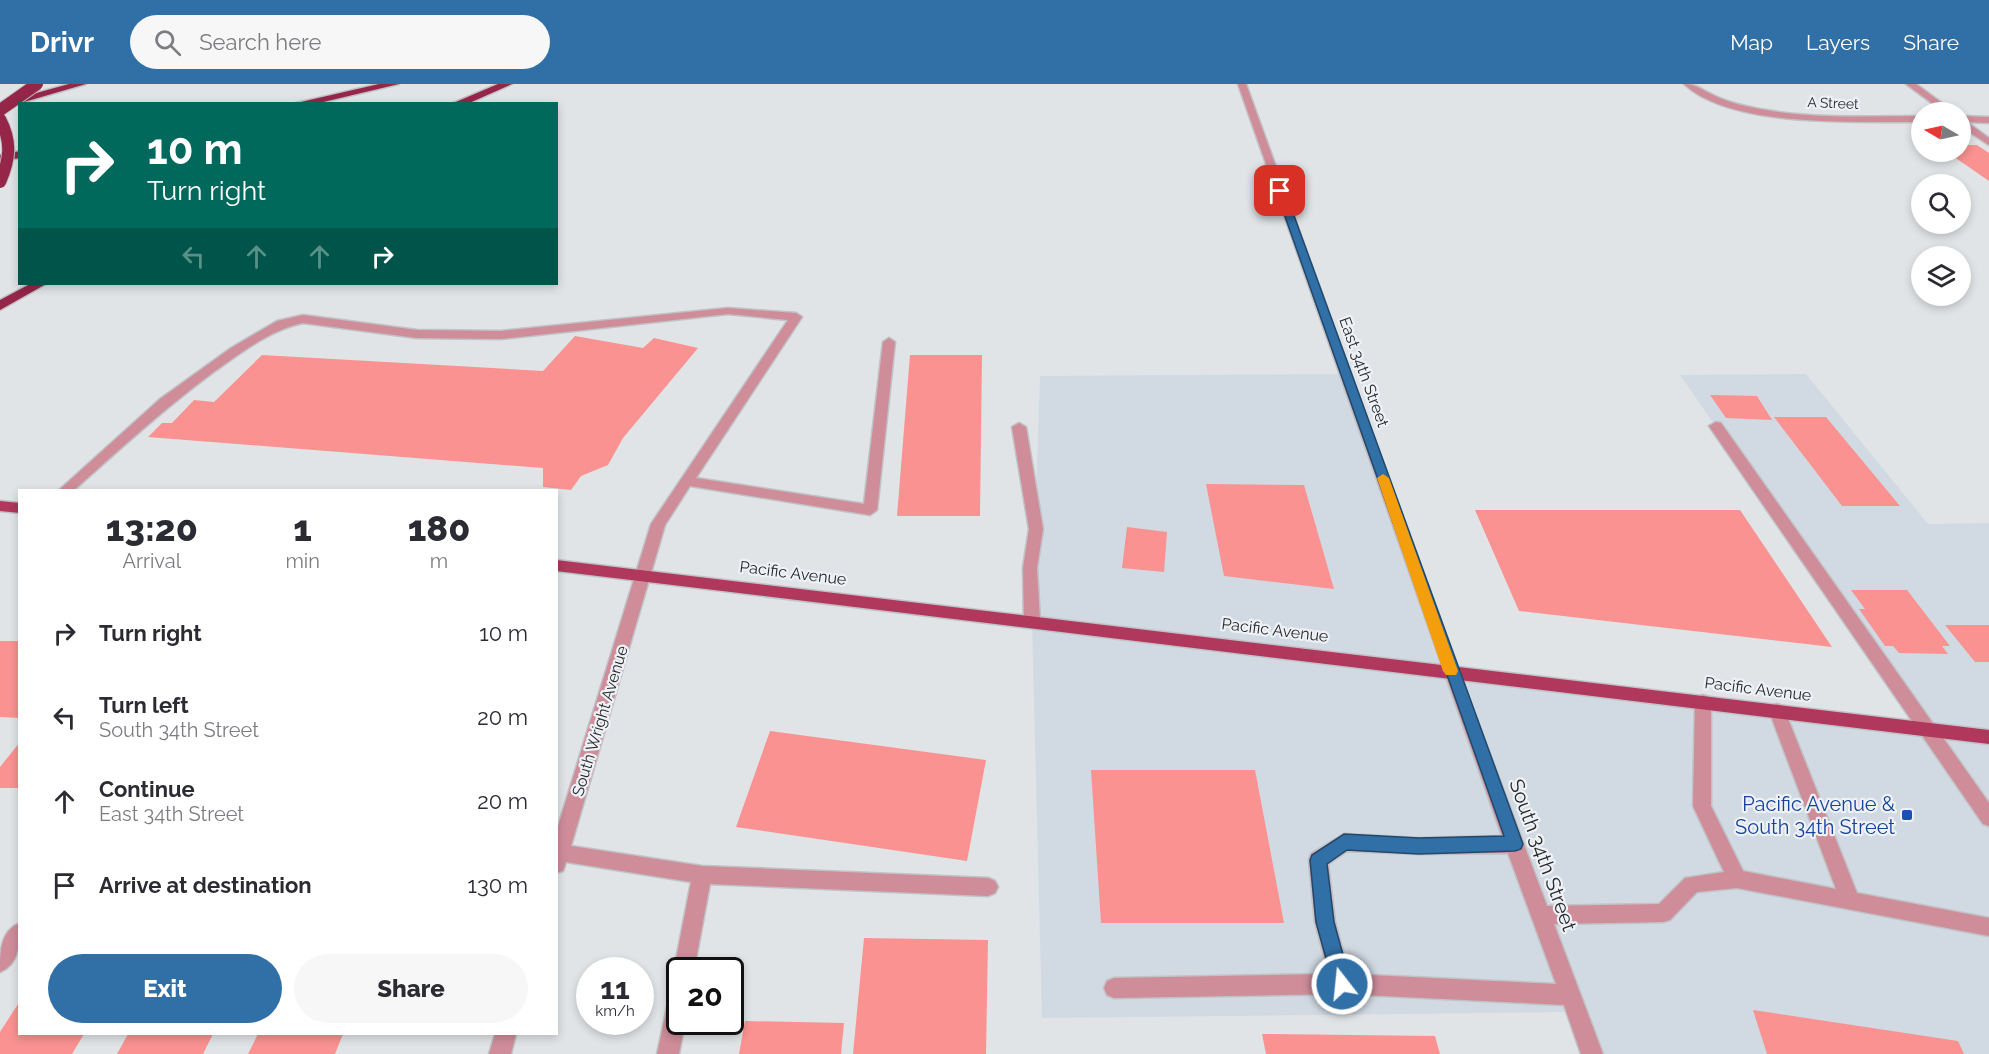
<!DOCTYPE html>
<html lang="en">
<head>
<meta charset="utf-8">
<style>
	body { margin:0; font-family:Raleway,sans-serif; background:#f7f7f7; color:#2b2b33; height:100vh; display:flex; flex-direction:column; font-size:22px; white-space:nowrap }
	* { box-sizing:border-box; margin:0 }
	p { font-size:20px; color:#7c7c81 }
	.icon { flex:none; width:33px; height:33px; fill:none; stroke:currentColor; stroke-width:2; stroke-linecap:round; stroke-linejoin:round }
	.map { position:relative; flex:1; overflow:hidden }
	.sheet { position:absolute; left:18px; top:405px; width:540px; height:546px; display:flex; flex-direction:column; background:#fff; border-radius:0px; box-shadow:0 3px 9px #0003 }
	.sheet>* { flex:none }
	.banner { position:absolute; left:18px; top:18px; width:540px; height:183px; border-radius:0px; box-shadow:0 3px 9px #0003; background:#00695c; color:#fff; overflow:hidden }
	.needle { width:39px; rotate:279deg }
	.controls { position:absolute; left:1911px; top:18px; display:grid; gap:12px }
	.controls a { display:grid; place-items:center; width:60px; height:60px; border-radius:50%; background:#fff; box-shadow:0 3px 9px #0003; font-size:30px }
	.speed { position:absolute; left:576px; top:873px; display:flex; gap:12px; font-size:30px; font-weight:700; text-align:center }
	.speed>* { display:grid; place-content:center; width:78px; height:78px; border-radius:50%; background:#fff; box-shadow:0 3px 9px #0003; line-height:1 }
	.speed small { font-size:15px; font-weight:400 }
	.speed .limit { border:3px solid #111; border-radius:9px; background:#fff; color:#111 }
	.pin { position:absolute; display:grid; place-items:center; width:51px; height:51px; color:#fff; margin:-26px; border-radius:12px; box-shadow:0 3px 9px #0006 }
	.me { position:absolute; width:66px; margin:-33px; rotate:344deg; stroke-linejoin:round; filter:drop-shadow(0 0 4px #0008) }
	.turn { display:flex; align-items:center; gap:21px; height:126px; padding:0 30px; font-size:27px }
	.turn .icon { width:78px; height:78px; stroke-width:2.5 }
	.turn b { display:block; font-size:42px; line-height:51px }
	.lanes { display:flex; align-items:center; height:57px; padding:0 30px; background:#0003; justify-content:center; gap:30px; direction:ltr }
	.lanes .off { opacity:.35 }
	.eta { display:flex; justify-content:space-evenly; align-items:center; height:102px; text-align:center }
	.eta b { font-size:36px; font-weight:800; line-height:42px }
	.cta { display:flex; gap:12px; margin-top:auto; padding:12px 30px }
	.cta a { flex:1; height:69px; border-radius:36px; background:#3170a7; color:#fff; font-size:24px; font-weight:800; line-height:69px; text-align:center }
	.cta a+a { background:#f7f7f7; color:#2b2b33 }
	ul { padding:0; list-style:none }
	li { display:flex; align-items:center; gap:18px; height:84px; padding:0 30px }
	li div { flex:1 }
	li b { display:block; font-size:22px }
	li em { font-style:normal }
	header { display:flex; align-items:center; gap:36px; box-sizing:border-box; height:84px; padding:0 30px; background:#3170a7; color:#fff }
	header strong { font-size:28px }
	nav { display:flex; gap:33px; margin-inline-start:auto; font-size:21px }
	.search { width:420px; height:54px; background:#f7f7f7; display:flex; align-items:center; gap:15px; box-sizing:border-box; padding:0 21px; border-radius:33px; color:#7c7c81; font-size:22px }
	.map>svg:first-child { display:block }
	.built { fill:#d1d9e2 }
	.building { fill:#f99290 }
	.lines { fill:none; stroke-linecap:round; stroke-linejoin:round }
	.minor-casing { stroke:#c0c2c5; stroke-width:3 }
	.major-casing { stroke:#c0c2c5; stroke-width:3 }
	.highway-casing { stroke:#c0c2c5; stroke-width:3 }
	.minor { fill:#cf8c99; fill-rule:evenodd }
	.major { fill:#b0385c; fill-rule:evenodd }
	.highway { fill:#952649; fill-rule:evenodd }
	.highway-bridge-casing { stroke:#c0c2c5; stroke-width:14; stroke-linecap:butt }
	.highway-bridge { stroke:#952649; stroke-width:12 }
	.route { fill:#3170a7; stroke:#20496d; stroke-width:1.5 }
	.slow { fill:#f59e0b }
	.transit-dot { fill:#1a4fb4; stroke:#eef1f5; stroke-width:2 }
	.labels { text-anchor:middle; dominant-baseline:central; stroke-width:4.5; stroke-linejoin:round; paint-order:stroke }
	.far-street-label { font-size:14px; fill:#28292a; stroke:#eef1f5 }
	.street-label { font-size:16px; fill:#28292a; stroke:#eef1f5 }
	.near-transit-label { font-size:20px; fill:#164399; stroke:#eef1f5; text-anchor:end }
	.near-street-label { font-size:20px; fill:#28292a; stroke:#eef1f5 }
</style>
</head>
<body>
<header>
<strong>Drivr</strong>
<div class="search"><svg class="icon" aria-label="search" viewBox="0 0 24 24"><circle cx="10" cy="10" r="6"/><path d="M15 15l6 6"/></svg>Search here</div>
<nav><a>Map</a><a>Layers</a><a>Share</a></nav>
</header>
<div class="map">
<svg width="1989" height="970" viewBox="0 0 1989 970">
	<rect width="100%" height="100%" fill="#e1e4e7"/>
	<path class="built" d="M1351 290 1388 408 1452 588 1926 645 1680 291 1806 290 1928 440 1989 439V970H1592L1577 928 1042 934 1032 536 1040 292Z"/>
	<path class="building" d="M1960 61H1977L1989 69V97L1947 68H1960L1963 64Z
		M575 252 643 264 654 254 698 264 623 354 608 381 581 392 571 406 543 403V384L148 353 162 339H172L194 316 214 318 262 271 543 287Z
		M910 271H982L980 432H897Z
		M1710 311 1757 312 1772 336 1726 334Z
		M1774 333H1826L1900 422H1842Z
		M1206 400 1304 401 1334 505 1224 492Z
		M1475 426H1740L1832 563 1519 527Z
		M1127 443 1167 448 1164 488 1122 484Z
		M1851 506H1907L1950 562H1942L1948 570 1899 569 1893 562H1885L1859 525H1865Z
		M1945 541H1989V578H1975Z
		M0 557H20V634L0 633Z
		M770 647 986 676 967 777 736 743Z
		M20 658V704H0V683Z
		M1091 686H1255L1284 839H1101Z
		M864 854 988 856 986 970H853Z
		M20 917V950H84L72 970H0V948Z
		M1753 926 1958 957 1964 970H1767Z
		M745 937 844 939 841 970H739Z
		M128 950H213L203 970H117Z
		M258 950H343L335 970H248Z
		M1262 950 1435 952 1440 970H1266Z"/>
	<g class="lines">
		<defs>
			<path id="minor" d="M1238 0H1246L1459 588 1547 822 1659 820 1685 794 1724 788 1693 722 1695 618 1697 613 1703 611 1709 613 1711 618V722L1743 787 1836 805 1769 627 1771 622 1777 620 1783 622 1785 627 1857 809 1989 834V852L1737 804 1697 808 1670 836 1663 838 1554 840 1603 970H1581L1564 921 1342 910 1114 914 1107 911 1104 904 1107 897 1114 894 1329 890 1315 838 1309 776 1311 770 1344 750 1418 754 1502 752ZM1347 767 1418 770 1508 769 1556 900 1349 890 1335 838 1328 780Z
				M1684 0C1696 0 1702 6 1713 11 1729 19 1748 23 1766 26 1817 35 1870 32 1922 32V38C1859 37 1732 45 1684 0Z
				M1906 0H1916L1954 28H1944Z
				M1960 32 1989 33V39L1967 38 1989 54V61L1960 42Z
				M728 224 796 229 802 233 696 394 864 420 883 258 889 254 895 258 877 426 870 431 690 402 665 441 571 762 702 782 988 794 995 797 998 803 995 809 988 812 710 800 694 886H680V894L674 886 691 798 566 778 563 787 556 789V749L651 440 788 236 728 230 501 255 417 254 303 239C270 246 242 268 215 287 165 324 120 365 74 406H59L160 315 231 264 277 237 303 231 417 246 501 247Z
				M1716 338 1721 339 1989 719V742L1983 740 1711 345 1709 342Z
				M1019 339 1026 343 1043 445 1037 484 1040 536 1038 540H1026L1024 536 1023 484 1029 445 1012 343Z
				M20 839C20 857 20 880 0 888 0 869 0 847 20 839Z
				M680 899V938H685L679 970H657L670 909 673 902Z
				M495 950H516L511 970H489Z"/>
			<path id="major" d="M0 417 20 419V429L0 427Z
				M556 476 1989 646V660L556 487Z"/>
			<path id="highway" d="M69 0H86L0 25V19Z
				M379 0H399L315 20H292Z
				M498 0H512L467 20H451Z
				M20 67V74L0 77V71Z
				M30 200H46L0 226V216Z"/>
		</defs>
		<use href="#minor" class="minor-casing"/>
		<use href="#major" class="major-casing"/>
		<use href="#highway" class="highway-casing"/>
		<use href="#minor" class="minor"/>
		<use href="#major" class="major"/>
		<use href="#highway" class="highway"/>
		<defs>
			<path id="highway-bridge" d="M0 26 37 0
				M0 35C12 58 10 75 0 98"/>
		</defs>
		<use href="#highway-bridge" class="highway-bridge-casing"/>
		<use href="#highway-bridge" class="highway-bridge"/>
	</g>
	<path class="route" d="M1280 105 1285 107 1523 760 1521 765 1515 767 1419 770 1347 766 1327 780 1334 838 1351 900 1349 907 1342 909 1335 907 1333 900 1316 838 1310 776 1312 771 1344 750 1419 754 1504 752 1276 107Z"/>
	<path class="slow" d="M1383 390 1389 394 1458 587 1456 591H1446L1443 587 1377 394Z"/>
	<rect class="transit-dot" x="1901" y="725" width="12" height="12" rx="3"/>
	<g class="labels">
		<g class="far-street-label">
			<text transform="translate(1833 19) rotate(2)">A Street</text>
		</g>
		<g class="street-label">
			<text transform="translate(1364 288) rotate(70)">East 34th Street</text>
			<text transform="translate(793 489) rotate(7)">Pacific Avenue</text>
			<text transform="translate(1275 546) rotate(7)">Pacific Avenue</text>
			<text transform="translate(1758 605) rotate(7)">Pacific Avenue</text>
			<text transform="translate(600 637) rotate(-73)">South Wright Avenue</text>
		</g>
		<g class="near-transit-label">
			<text x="1895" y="720">Pacific Avenue &amp;<tspan x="1895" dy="23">South 34th Street</tspan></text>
		</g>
		<g class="near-street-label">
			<text transform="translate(1543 771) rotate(70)">South 34th Street</text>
		</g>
	</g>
</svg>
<div class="controls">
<a><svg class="needle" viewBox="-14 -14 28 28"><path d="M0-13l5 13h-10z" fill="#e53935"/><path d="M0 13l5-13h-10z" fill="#7c7c81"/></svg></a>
<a><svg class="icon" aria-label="search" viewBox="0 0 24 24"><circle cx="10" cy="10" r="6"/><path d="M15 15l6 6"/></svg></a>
<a><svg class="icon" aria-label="layers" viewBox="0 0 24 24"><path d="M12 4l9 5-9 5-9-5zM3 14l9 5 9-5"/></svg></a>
</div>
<div class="speed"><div>11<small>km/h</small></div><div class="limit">20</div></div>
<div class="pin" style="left:1280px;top:107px;background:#d93025"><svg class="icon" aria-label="arrive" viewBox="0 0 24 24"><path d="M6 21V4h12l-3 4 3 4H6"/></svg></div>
<svg class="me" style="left:1342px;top:900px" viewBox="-20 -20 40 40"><circle r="17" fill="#3170a7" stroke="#fff" stroke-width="3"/><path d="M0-11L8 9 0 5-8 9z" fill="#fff"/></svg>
<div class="banner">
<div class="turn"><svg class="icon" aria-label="right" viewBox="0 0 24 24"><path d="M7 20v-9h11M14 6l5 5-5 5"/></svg><div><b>10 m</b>Turn right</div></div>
<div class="lanes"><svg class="icon off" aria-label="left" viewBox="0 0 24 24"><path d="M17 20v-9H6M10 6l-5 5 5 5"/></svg><svg class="icon off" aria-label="ahead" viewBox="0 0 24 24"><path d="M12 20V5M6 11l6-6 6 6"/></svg><svg class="icon off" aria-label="ahead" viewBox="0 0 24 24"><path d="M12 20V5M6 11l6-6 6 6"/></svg><svg class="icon" aria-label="right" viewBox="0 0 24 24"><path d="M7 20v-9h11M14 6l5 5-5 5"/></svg></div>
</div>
<section class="sheet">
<div class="eta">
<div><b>13:20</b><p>Arrival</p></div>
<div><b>1</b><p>min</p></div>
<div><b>180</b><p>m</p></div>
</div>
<ul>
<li><svg class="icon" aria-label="right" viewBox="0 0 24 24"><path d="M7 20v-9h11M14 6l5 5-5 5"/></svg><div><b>Turn right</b></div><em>10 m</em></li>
<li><svg class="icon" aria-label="left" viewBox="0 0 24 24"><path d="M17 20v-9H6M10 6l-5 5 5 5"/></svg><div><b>Turn left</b><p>South 34th Street</p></div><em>20 m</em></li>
<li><svg class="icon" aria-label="ahead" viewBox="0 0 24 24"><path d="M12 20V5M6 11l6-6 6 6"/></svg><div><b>Continue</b><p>East 34th Street</p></div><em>20 m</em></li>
<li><svg class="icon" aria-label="arrive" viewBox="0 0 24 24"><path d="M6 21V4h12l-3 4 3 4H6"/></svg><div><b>Arrive at destination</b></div><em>130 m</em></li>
</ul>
<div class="cta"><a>Exit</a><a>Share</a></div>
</section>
</div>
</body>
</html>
